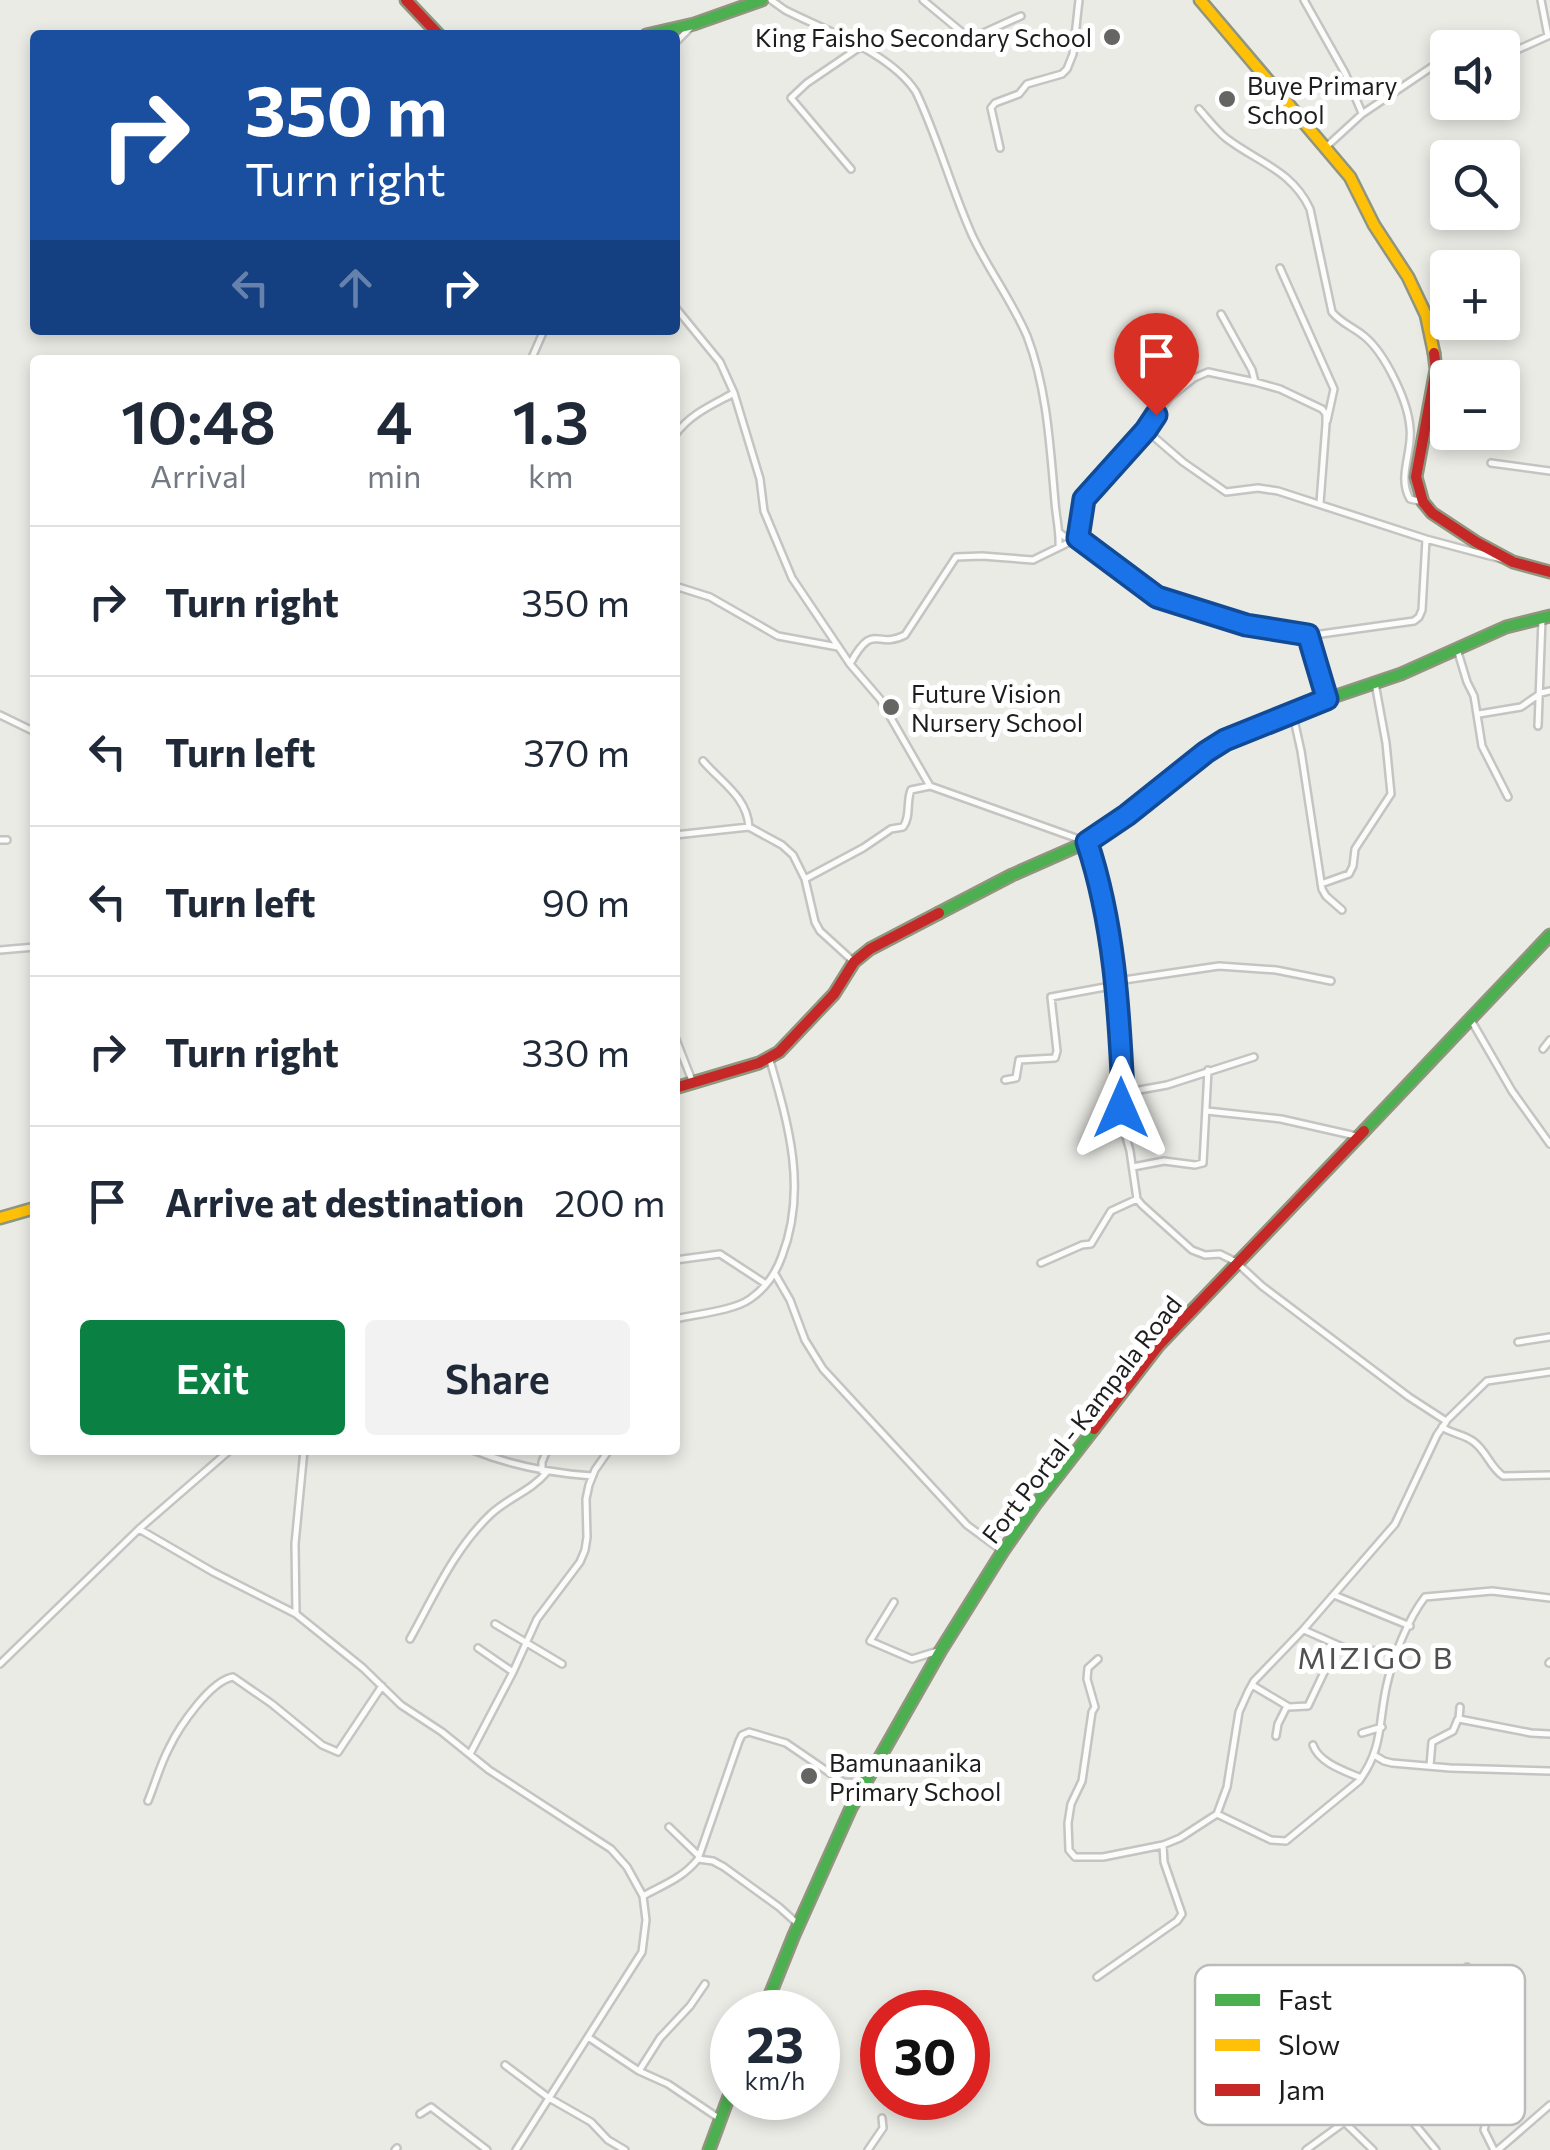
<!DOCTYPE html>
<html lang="en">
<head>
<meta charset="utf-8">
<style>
	body { margin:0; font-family:Commissioner,sans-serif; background:#f2f2f3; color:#1f2937; height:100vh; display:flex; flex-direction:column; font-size:38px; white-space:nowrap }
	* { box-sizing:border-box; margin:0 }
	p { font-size:32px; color:#747a83 }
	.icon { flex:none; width:55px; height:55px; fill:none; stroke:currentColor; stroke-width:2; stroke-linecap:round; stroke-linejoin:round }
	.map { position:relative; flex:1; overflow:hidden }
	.details { position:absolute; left:30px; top:355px; width:650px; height:1100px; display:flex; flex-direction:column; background:#fff; border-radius:10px; box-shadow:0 5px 15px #0003 }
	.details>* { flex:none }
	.banner { position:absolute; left:30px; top:30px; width:650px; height:305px; border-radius:10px; box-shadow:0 5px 15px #0003; background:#1a4fa0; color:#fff; overflow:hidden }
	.tools { position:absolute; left:1430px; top:30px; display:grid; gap:20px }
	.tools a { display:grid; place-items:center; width:90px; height:90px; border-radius:10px; background:#fff; box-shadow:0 5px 15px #0003; font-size:50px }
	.speed { position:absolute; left:710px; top:1990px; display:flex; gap:20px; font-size:50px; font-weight:700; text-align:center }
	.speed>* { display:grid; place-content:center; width:130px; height:130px; border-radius:50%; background:#fff; box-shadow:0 5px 15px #0003; line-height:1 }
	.speed small { font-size:25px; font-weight:400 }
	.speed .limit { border:15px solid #d22; background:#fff; color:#111 }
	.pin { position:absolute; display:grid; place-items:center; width:85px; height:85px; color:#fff; margin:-102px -42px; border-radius:50% 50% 50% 0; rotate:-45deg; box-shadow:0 0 10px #0007 }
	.pin .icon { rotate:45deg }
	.me { position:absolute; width:110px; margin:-55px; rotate:0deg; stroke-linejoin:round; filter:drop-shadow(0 0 8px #0008) }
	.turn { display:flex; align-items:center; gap:35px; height:210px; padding:0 50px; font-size:45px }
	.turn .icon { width:130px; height:130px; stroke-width:2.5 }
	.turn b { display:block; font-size:70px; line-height:85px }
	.lanes { display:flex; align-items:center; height:95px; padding:0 50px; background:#0003; justify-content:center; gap:50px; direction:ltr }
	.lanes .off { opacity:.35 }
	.eta { display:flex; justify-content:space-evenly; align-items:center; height:170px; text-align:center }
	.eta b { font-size:60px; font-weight:600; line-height:70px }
	.cta { display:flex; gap:20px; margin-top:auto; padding:20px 50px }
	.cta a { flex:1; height:115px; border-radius:10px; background:#0b8043; color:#fff; font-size:40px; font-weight:600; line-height:115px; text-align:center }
	.cta a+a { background:#f2f2f3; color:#1f2937 }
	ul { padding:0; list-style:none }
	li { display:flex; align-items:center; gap:30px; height:150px; padding:0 50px; border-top:2px solid #e0e1e3 }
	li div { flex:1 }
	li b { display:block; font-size:38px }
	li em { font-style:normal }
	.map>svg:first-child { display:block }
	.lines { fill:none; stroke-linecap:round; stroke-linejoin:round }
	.street-casing { stroke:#c4c4c2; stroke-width:10 }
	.fast-casing { stroke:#90957e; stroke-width:15 }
	.slow-casing { stroke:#90957e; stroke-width:15 }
	.jam-casing { stroke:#90957e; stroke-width:15 }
	.street { stroke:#fcfcfb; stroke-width:5 }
	.fast { stroke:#4caf50; stroke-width:10 }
	.slow { stroke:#ffc107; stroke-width:10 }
	.jam { stroke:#c62828; stroke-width:10 }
	.route-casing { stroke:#114b97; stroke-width:25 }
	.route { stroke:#1a73e8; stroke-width:18 }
	.poi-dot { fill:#656563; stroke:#fff; stroke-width:4 }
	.labels { text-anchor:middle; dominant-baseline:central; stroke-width:10; stroke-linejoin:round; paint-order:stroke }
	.poi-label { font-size:25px; fill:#1d1d1d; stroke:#fff; text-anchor:start }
	.street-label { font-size:25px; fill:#1d1d1d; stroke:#fff }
	.quarter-label { font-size:30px; letter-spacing:2.5px; fill:#505050; stroke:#fff }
	.key { fill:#fff; stroke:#bbb; stroke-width:2.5 }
	.key-label { font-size:28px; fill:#1d1d1d }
</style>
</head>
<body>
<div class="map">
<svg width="1550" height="2150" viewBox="0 0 1550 2150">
	<rect width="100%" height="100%" fill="#ebebe6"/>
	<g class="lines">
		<defs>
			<path id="street" d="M771 0 785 10C826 31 890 52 916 92 938 138 951 188 972 235 988 269 1012 301 1027 336 1047 388 1050 446 1055 502 1056 517 1060 532 1059 547
				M923 0 970 39 1021 16
				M1304 0 1345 73 1362 113
				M1541 0 1548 36
				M675 43 694 24
				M1502 54 1519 49 1548 36
				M1199 109C1208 119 1216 130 1226 138 1257 162 1292 170 1310 209L1332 312C1341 323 1353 327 1364 336 1385 353 1408 401 1410 428 1413 452 1397 477 1410 499L1423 502
				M1326 147 1362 114 1448 56
				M1000 148 991 108 995 103 1019 94 1027 84 1062 74 1067 69 1073 54 1079 0
				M851 169 791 98 807 83 860 47
				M1280 268 1334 389 1327 421
				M675 307 720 362 734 393 760 479 764 511 792 578 850 664 880 699 930 786 1087 842 1100 882 1115 974 1123 1093 1121 1119 1130 1151 1137 1199 1142 1205 1192 1250 1205 1255 1220 1254 1236 1262 1262 1286 1409 1397 1446 1421 1487 1381 1550 1372
				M1221 314 1252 370 1255 382
				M531 360 544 330
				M1146 430 1183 462 1226 492 1258 488 1278 491 1426 539 1505 560
				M675 435C690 414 712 405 734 393
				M1491 463 1550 471
				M1060 533 1065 537 1078 538 1157 597 1207 615 1266 630 1321 634 1414 621 1419 617 1422 610 1426 539
				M675 586 710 597 778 636 838 647
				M1308 635 1327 699
				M1457 649 1467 682 1474 696 1482 746 1508 797
				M850 664C874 620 876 650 905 635L956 557 982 556 1033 560 1078 538 1084 499 1139 438 1170 397 1194 378 1208 372 1255 382 1280 389 1322 409 1326 414V424L1320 503
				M1479 714 1521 707 1541 693 1550 691
				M0 715 35 732
				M1293 715 1301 751 1322 889 1326 896 1342 910
				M1538 726 1542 619
				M703 761C722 783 747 797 749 827
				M675 835 749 827 782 845 793 855 805 879 815 922 820 931 854 962
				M0 840H7
				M805 879 863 848 891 829 903 827C911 817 906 802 911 790L930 786
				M1321 884 1349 874 1353 866 1355 849 1391 794 1386 743 1375 683
				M0 950 35 947
				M1117 981 1219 966 1276 970 1331 981
				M1471 1020 1512 1091 1550 1144
				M675 1037 693 1083
				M1543 1049 1550 1040
				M1005 1080 1016 1078 1019 1060 1055 1058 1057 1051 1051 997 1116 985
				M1123 1093 1167 1085 1254 1057
				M1207 1111 1281 1119 1356 1136
				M1133 1167 1164 1161 1195 1165 1203 1163 1208 1070
				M675 1260 720 1254 766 1284
				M1041 1263 1082 1245 1091 1244 1111 1211 1137 1199
				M775 1274 790 1300 805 1340 823 1369 967 1525 1001 1550
				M675 1319C696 1314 733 1311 750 1299 766 1288 776 1273 782 1256 808 1188 788 1123 769 1057
				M1518 1342 1550 1337
				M1442 1427C1452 1434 1464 1434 1474 1442 1487 1452 1490 1467 1503 1476L1550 1475
				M473 1450C512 1466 550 1473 592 1476
				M542 1471V1462L547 1450
				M139 1529 213 1572 296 1614 363 1668 401 1705 442 1732 489 1770 611 1849 627 1867 643 1896 646 1920 642 1952 549 2098 591 2122 608 2140 625 2150
				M1334 1595 1410 1626
				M894 1602 870 1641 912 1659 938 1651
				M296 1614 295 1544 304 1450
				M495 1624 562 1664
				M1304 1630 1347 1649 1397 1652
				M410 1639C434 1596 454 1549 491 1514 508 1498 531 1491 547 1472
				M478 1648 513 1672
				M1098 1659 1088 1668 1087 1679 1095 1707 1092 1712 1082 1781 1071 1804 1068 1823 1069 1850 1075 1857H1103L1163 1845 1180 1838 1217 1814 1227 1787 1239 1712 1248 1692 1254 1681 1303 1630 1395 1524 1437 1435 1446 1422
				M1549 1663 1550 1662
				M0 1664 139 1529 230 1450
				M1252 1685 1289 1707 1308 1706 1337 1645
				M1460 1707 1459 1719 1531 1733 1550 1734
				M1362 1733 1382 1727
				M1276 1736 1278 1724 1287 1706
				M1313 1745C1319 1763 1345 1771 1361 1778
				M470 1754 513 1672 537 1619 580 1562 585 1550 587 1537 586 1499 589 1485 595 1470 609 1450
				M1374 1755 1384 1761 1392 1763 1450 1768 1550 1771
				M1430 1766 1432 1742 1453 1731 1458 1719
				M148 1801C155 1784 160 1765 169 1748 179 1727 210 1681 233 1677L272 1704 322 1745 338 1752 382 1686
				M1217 1814 1271 1840 1286 1841 1359 1781C1384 1747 1378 1722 1387 1684 1393 1657 1408 1619 1425 1597L1492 1591 1550 1598
				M669 1827 699 1856
				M698 1859 713 1861 724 1867 779 1907 799 1925
				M643 1896C663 1885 683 1878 698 1859L739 1741 742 1735 749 1732 786 1743 843 1782 865 1783
				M1097 1977 1177 1921 1182 1914 1164 1862 1163 1845
				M1315 1994 1350 2042 1351 2050 1342 2063 1320 2085
				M1279 2021 1294 2051 1320 2085 1335 2113 1373 2150
				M1427 2029 1452 2048 1491 2089 1492 2100 1484 2130 1494 2150
				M588 2037 639 2071 668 2084 720 2119
				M1452 2048 1464 1997 1467 1967
				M505 2065 549 2098 516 2150
				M639 2071 660 2038 690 2006 705 1984
				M420 2114 431 2107 487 2150
				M395 2150 397 2148
				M868 2150 883 2128 882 2118
				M1306 2150 1386 2092 1390 2094 1436 2150
				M1498 2150 1550 2105"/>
			<path id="fast" d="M646 35 694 24 762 0
				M939 913 1012 875 1087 842 1127 815 1207 752 1225 741 1327 699 1401 674 1506 627 1550 616
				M1364 1131 1550 935
				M763 2012 794 1935 851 1808 941 1650 1003 1551 1035 1505 1094 1429
				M709 2150 732 2088"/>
			<path id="slow" d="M1200 0 1350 177 1374 225 1408 277 1426 315 1434 353
				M0 1218 35 1208"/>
			<path id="jam" d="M406 0 439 35
				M1434 353 1436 369 1416 477 1423 502 1432 513 1476 542 1513 562 1550 572
				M675 1088 759 1063 779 1052 834 994 854 962 870 949 939 913
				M1094 1429 1159 1345 1364 1131"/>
		</defs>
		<use href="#street" class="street-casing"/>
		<use href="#fast" class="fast-casing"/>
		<use href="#slow" class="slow-casing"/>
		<use href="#jam" class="jam-casing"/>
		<use href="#street" class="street"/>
		<use href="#fast" class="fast"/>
		<use href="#slow" class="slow"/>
		<use href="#jam" class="jam"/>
	</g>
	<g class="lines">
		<defs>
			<path id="route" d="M1121 1108 1123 1093C1119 1009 1114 923 1087 842L1127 815 1206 752 1225 740 1327 699 1308 635 1246 625 1157 597 1078 538 1084 499 1146 430 1156 415"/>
		</defs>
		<use href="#route" class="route-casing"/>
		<use href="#route" class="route"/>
	</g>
	<g class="poi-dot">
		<circle cx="1112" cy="37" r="10"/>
		<circle cx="1227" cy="99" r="10"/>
		<circle cx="891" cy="707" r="10"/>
		<circle cx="809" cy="1776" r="10"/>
	</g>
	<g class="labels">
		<g class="poi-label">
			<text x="1092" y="37" text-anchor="end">King Faisho Secondary School</text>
			<text x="1247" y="85">Buye Primary<tspan x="1247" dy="29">School</tspan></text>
			<text x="911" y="693">Future Vision<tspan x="911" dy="29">Nursery School</tspan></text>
			<text x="829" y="1762">Bamunaanika<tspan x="829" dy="29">Primary School</tspan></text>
		</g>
		<g class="street-label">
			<text transform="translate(1081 1419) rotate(-52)">Fort Portal - Kampala Road</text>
		</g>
		<g class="quarter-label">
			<text x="1376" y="1656">MIZIGO B</text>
		</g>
	</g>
	<rect x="1195" y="1965" width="330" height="160" rx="15" class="key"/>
	<rect x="1215" y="1994" width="45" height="12" fill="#4caf50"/>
	<rect x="1215" y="2039" width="45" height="12" fill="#ffc107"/>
	<rect x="1215" y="2084" width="45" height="12" fill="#c62828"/>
	<g class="key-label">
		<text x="1278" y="2010">Fast</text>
		<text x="1278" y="2055">Slow</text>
		<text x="1278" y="2100">Jam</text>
	</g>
</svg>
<div class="tools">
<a><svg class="icon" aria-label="sound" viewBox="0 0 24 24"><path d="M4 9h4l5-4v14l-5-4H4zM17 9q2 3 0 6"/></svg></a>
<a><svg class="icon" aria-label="search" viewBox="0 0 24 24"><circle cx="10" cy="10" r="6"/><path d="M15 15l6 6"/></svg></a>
<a>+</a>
<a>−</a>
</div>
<div class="speed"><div>23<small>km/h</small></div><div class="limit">30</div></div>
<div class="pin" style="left:1156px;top:415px;background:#d93025"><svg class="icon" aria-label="arrive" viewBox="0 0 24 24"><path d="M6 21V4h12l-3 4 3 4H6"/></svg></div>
<svg class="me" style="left:1121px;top:1108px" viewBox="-20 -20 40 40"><path d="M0-17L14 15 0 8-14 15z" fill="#1a73e8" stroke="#fff" stroke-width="4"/></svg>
<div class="banner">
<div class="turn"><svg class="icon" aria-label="right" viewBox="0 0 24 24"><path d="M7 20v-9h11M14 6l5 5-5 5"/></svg><div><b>350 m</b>Turn right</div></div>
<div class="lanes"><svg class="icon off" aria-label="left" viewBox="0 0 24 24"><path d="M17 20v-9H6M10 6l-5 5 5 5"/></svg><svg class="icon off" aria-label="ahead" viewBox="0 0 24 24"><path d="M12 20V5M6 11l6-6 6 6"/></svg><svg class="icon" aria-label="right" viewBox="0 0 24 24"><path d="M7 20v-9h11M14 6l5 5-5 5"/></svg></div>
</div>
<section class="details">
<div class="eta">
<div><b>10:48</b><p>Arrival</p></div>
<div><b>4</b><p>min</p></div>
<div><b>1.3</b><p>km</p></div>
</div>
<ul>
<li><svg class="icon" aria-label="right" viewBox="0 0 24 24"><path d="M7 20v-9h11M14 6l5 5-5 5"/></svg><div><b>Turn right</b></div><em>350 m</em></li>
<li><svg class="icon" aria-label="left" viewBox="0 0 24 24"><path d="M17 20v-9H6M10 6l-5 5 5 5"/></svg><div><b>Turn left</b></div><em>370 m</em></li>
<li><svg class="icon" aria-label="left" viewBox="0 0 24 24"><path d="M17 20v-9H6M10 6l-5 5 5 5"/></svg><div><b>Turn left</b></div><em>90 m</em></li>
<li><svg class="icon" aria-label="right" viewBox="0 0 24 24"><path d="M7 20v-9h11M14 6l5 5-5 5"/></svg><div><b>Turn right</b></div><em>330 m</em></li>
<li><svg class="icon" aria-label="arrive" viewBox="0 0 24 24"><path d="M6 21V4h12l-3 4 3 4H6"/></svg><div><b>Arrive at destination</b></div><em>200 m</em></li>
</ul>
<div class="cta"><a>Exit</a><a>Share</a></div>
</section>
</div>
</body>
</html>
